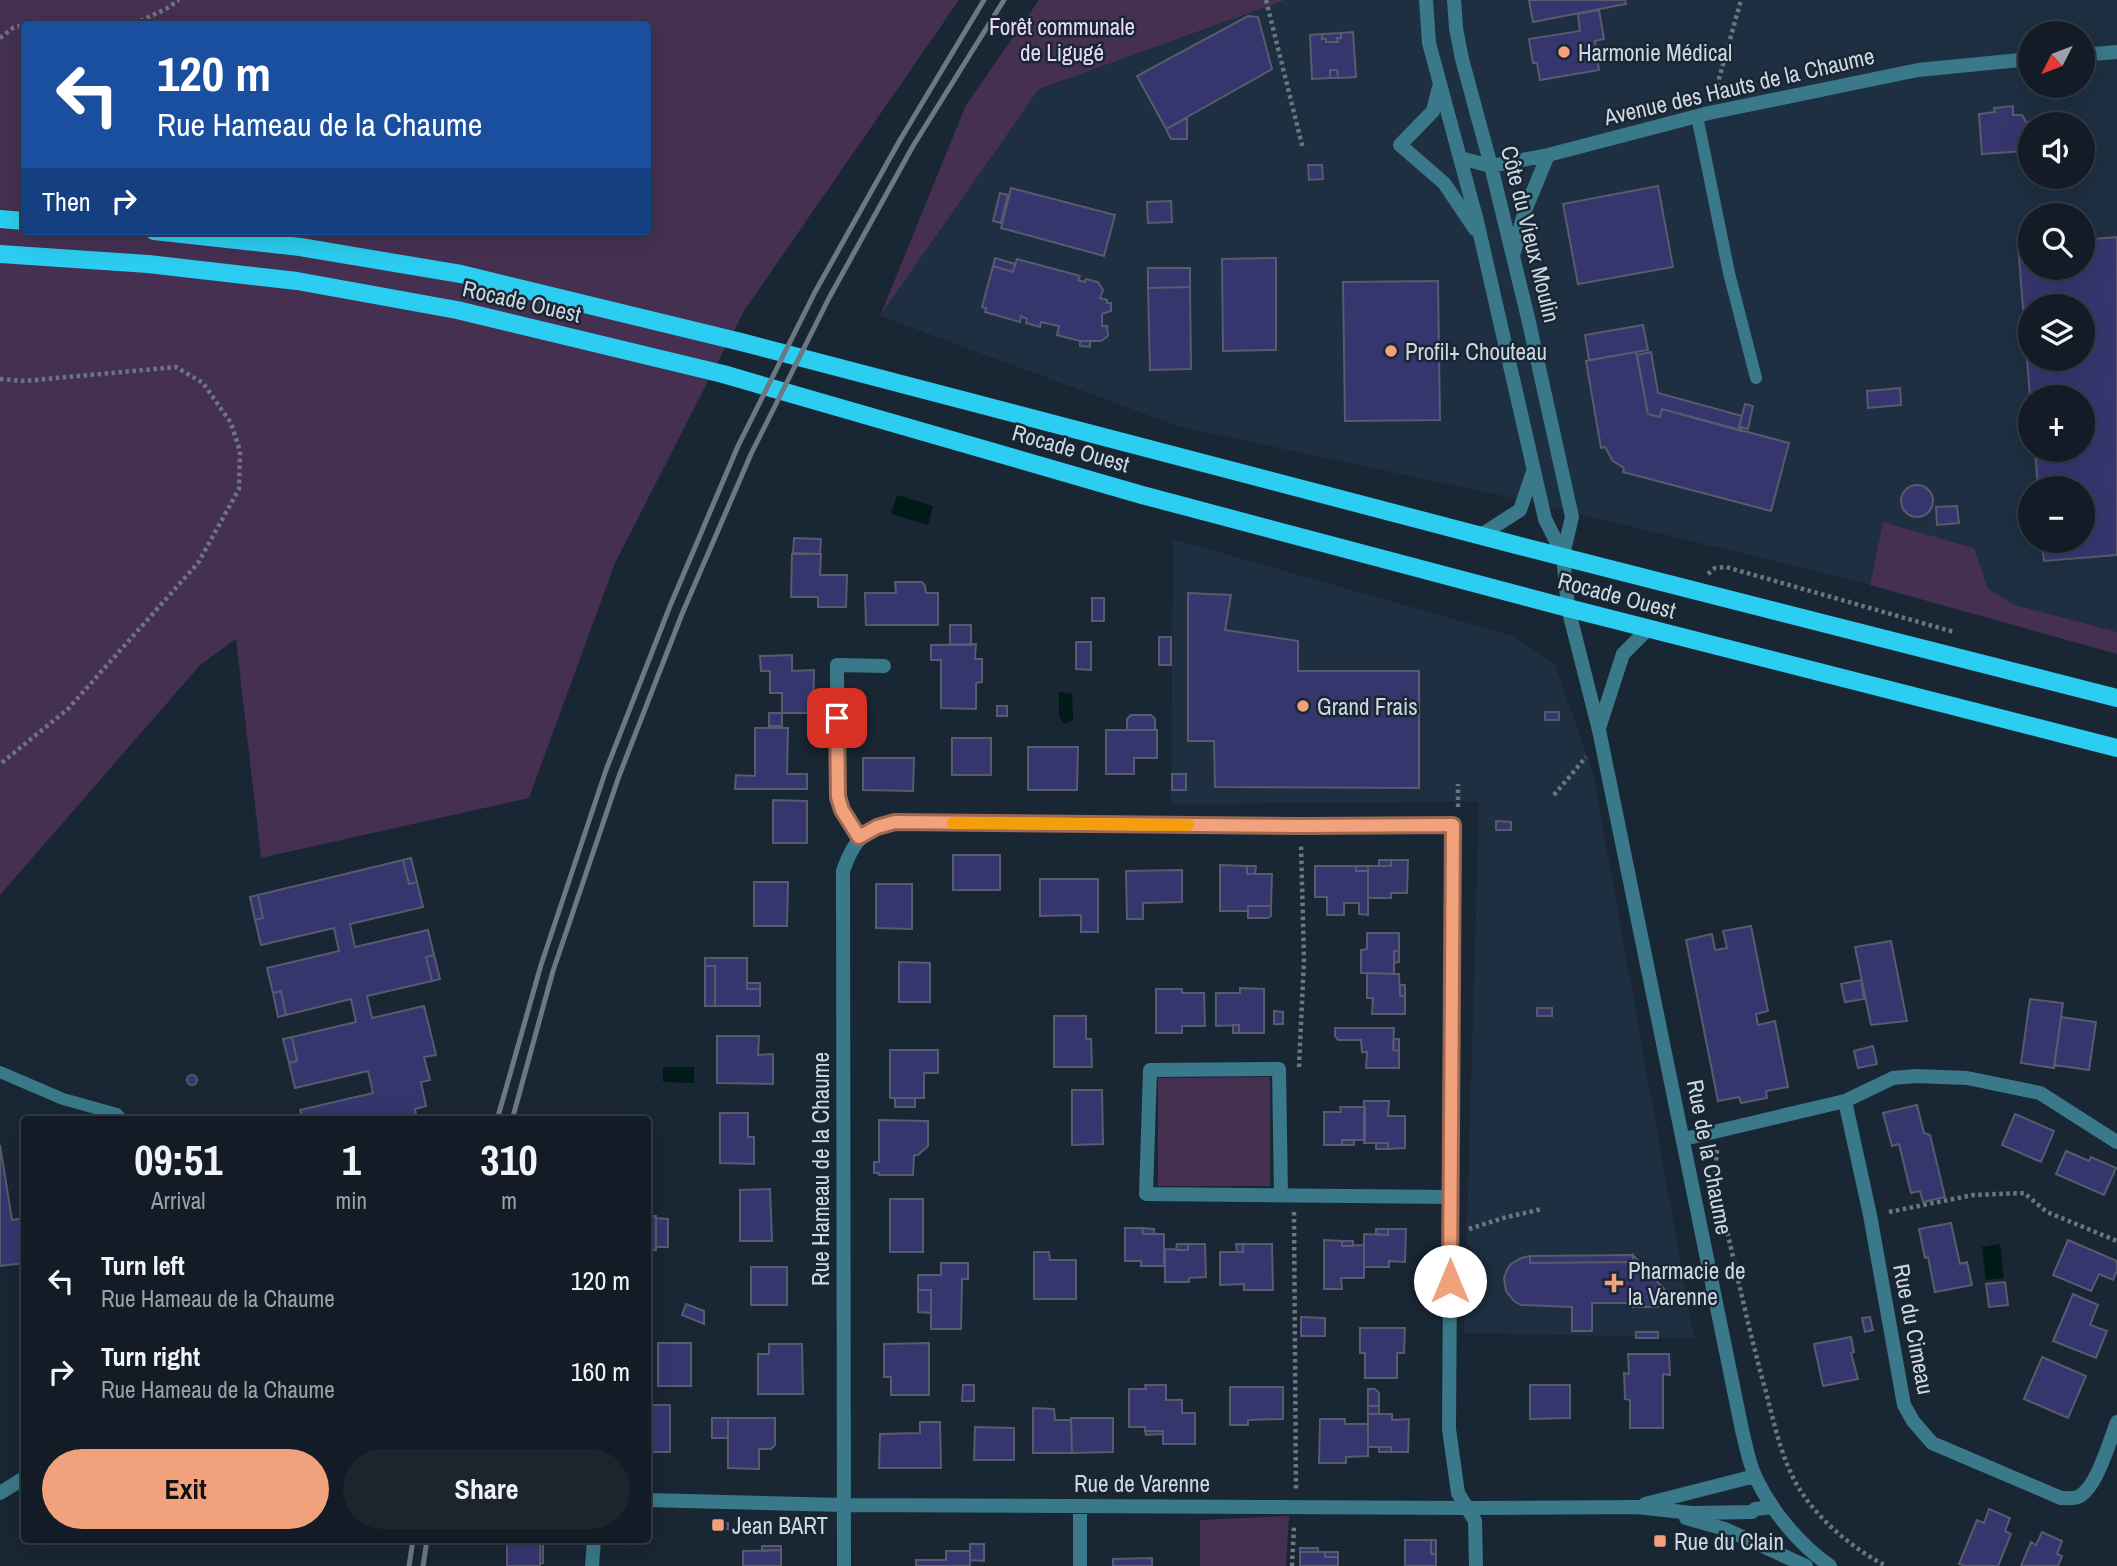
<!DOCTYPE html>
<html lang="en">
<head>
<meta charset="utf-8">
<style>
	body { margin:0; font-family:"Archivo Narrow",sans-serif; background:#1c252e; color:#f1f3f6; height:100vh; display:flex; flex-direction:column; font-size:26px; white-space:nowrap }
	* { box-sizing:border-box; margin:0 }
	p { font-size:23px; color:#9da1a7 }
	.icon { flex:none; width:38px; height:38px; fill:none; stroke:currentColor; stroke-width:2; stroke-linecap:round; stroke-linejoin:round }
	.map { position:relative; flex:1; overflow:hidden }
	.side { position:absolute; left:21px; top:1116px; width:630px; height:427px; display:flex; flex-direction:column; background:#131c26; border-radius:7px; box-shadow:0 7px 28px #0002,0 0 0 2px #323a43 }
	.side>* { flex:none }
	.guide { position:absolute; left:21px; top:21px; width:630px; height:214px; border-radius:7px; box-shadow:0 7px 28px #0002,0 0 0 2px #323a43; background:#1a4fa0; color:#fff; overflow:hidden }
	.needle { width:46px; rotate:228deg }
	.tools { position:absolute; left:2018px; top:21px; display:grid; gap:14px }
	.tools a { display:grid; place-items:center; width:77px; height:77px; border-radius:50%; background:#131c26; box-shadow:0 7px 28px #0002,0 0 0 2px #323a43; font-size:35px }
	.pin { position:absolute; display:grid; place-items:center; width:60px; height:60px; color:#fff; margin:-30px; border-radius:14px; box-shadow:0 4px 10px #0006 }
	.me { position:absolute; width:77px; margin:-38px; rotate:0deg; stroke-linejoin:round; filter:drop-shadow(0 0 5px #0008) }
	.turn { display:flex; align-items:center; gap:24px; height:147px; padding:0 21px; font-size:32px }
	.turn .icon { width:91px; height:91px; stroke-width:2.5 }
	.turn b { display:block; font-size:49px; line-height:60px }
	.then { display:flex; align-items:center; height:66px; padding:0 21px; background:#0003; gap:14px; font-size:26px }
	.eta { display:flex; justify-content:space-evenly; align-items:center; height:119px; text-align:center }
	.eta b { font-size:42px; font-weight:700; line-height:49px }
	.primary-button { display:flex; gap:14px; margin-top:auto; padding:14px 21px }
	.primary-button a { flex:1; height:80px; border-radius:42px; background:#f1a17c; color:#111; font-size:28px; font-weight:700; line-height:80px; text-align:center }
	.primary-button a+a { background:#1c252e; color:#f1f3f6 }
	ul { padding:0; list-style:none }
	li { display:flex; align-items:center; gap:21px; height:91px; padding:0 21px }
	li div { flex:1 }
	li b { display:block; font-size:26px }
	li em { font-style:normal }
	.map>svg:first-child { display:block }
	.built { fill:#1d2f41; fill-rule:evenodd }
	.green { fill:#453052; fill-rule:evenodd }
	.water { fill:#001a17 }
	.building { fill:#36366f; stroke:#585a6d; stroke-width:2; fill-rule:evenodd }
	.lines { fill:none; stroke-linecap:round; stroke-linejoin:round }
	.path { stroke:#6b7681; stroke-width:4.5; stroke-dasharray:3.5 3.5; stroke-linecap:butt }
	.lane { stroke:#397989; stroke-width:12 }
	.street { stroke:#397989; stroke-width:14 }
	.primary { stroke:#2bcdf0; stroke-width:18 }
	.rail { stroke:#6d7883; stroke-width:5 }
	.route-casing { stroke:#9d6951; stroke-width:18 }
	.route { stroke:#f1a17c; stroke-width:12 }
	.slow { stroke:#f59e0b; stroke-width:12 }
	.poi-dot { fill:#f1a17c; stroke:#192633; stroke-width:2.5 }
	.labels { text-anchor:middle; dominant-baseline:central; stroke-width:5; stroke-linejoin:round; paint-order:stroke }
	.park-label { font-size:23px; fill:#edd9fb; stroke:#192633 }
	.poi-label { font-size:23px; fill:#cfd7e0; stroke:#192633; text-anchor:start }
	.street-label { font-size:23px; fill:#cfd7e0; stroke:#192633 }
</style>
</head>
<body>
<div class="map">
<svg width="2117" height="1566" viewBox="0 0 2117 1566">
	<rect width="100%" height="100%" fill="#192633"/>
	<path class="built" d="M1285 0H2117V644L1517 499 1177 426 880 316 1039 89ZM2030 33H2082V86H2030ZM2030 124H2082V177H2030ZM2030 215H2082V268H2030ZM2030 306H2082V359H2030ZM2030 397H2082V450H2030ZM2030 488H2082V541H2030Z
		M1173 539 1513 636 1555 664 1594 777 1694 1338 1464 1333 1479 802 1171 804Z"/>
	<path class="green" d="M0 0H959L744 311 615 563 529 798 261 858 236 639 201 664 0 895ZM24 24H648V231H24Z
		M1039 0H1285L1039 89 880 316 966 105Z
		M1883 522 1974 548 1988 589 2015 605 2117 632V654L1870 585Z
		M1270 1077V1186H1158V1078Z
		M1289 1516 1286 1566H1200V1520Z"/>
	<path class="water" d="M897 495 933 506 928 525 891 514Z
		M1059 692 1072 694 1073 720 1064 724 1059 717Z
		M663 1067H694V1083L663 1082Z
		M2000 1244 2004 1278 1986 1280 1982 1247Z"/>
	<path class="building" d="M1529 0H1625L1626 4 1533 22Z
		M1599 10 1604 39 1595 41 1599 70 1540 80 1537 63H1533L1529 39 1580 31 1578 14Z
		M1248 16 1258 17 1272 69 1166 129 1137 76Z
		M1353 32 1356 77 1338 78 1337 70H1330V78L1312 79 1310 35 1322 34V39H1326V42H1338L1337 38H1341V33Z
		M1341 33V38H1337L1338 42H1326V39H1322V34Z
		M1330 70H1337L1338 78H1330Z
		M2013 106V115H2022L2026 122 2036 121V124H2030V141L2022 143 2023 151 1982 154 1979 114 1995 112 1994 108Z
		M1187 118V139H1171L1166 129Z
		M1308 165H1322L1323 179 1309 180Z
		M1658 186 1673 267 1578 284 1563 204Z
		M1011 188 1115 215 1104 256 1001 228Z
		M1000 193 1008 195 1001 223 993 221Z
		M1171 201 1172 222 1148 223 1147 202Z
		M2117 237V555L2044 561 2042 541H2082V488H2038L2035 450H2082V397H2030L2018 245 2030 244V268H2082V240ZM2030 306H2082V359H2030Z
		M995 258 1015 264 1013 272 993 266Z
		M1276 258V350L1223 351 1222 259Z
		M1017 259 1080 276 1078 280 1085 282 1086 279 1098 282 1103 290 1100 298 1107 300V303H1111V311L1102 314V326H1107L1108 336 1101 341H1080L1057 335 1059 326 1041 322 1040 327 1026 323 1027 319 1021 316 1020 322 985 312 986 308 982 307 993 266 1013 272Z
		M1148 268H1190V287L1148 288Z
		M1438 281 1440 420 1345 421 1343 282Z
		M1190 287 1191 369 1150 370 1148 288Z
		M1643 325 1648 350 1589 360 1585 335Z
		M1080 341H1090V347L1080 346Z
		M1636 352 1648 414 1660 417 1662 409 1789 443 1771 511 1623 472 1624 468 1613 461 1605 447 1601 448 1586 361Z
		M1651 352 1658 393 1742 416 1739 427 1742 428 1741 431 1662 409 1660 417 1648 414 1637 355Z
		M1900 388 1901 405 1868 408 1867 391Z
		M1745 404 1753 406 1748 429 1739 427Z
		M1901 501a16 16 0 1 1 32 0a16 16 0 1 1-32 0Z
		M1957 506 1959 523 1937 525 1936 507Z
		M794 538 821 539 820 554 793 553Z
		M792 554H821L820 575H847L846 607H818V597H791Z
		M895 582H922L925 586 926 593H938V625H866L865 593H896Z
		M1188 593 1231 595 1225 630 1298 641V671H1419V788L1215 787 1214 741H1188Z
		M1092 598H1104V621H1092Z
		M950 625H971V645H950Z
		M1159 637H1171V665H1159Z
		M1076 642H1091V670L1076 669Z
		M976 644 975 659H982V682L976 683V709L941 708V660H931V645Z
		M792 655V671L814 670 813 713H782V693H770V671H761L760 656Z
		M997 706H1007V716H997Z
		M1545 712H1559V720H1545Z
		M769 713H782V726H769Z
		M1131 715H1151L1155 719V730H1127V719Z
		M755 728H788L787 774H807V789H735L736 775 755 776Z
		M1106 730H1157V758H1134V774H1106Z
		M952 738H991V775H952Z
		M1028 747H1078L1077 790H1028Z
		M863 758H914L913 791 863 790Z
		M1172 774H1186V790H1172Z
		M773 800 807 801V843H773Z
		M1496 821 1511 822V830H1496Z
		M953 855H1000V890H953Z
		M411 858 417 882 409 884 403 860Z
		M403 860 409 884 417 882 423 907 350 924 355 947 428 930 434 955 426 957 432 981 367 996 372 1018 424 1006 436 1055 424 1057 430 1080 421 1082 426 1106 415 1109 417 1120H303L300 1110 373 1093 368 1071 295 1088 289 1063 297 1061 292 1037 356 1022 351 999 286 1015 281 991 273 993 267 968 339 951 334 928 261 945 255 920 263 918 258 895Z
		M1379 860H1391V866H1379Z
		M1391 860H1408L1407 893H1391V898H1368V866H1391Z
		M1220 865 1247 866V874H1272L1271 906H1248V911H1220Z
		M1247 866H1256L1255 874H1247Z
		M1315 866H1356V871H1368V915L1359 914V903H1344V915H1327V897H1315Z
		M1356 866H1368V871H1356Z
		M1182 870V902L1143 903V919H1127L1126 871Z
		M1040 879H1098V932H1081V915L1040 916Z
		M754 882H788L787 926H754Z
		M876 884H912V929L876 928Z
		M258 895 263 918 255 920 250 897Z
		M1248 906H1271V916L1268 918H1248Z
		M1751 926 1768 1011 1756 1014 1758 1025 1775 1021 1788 1087 1766 1091 1767 1098 1741 1103 1739 1097 1718 1101 1686 940 1712 934 1715 950 1727 948 1723 931Z
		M1367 933H1399V951H1394V974L1361 973V950L1367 949Z
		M1891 941 1907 1021 1871 1025 1855 947Z
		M1394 951H1399V962L1394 963Z
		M434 955 440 979 432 981 426 957Z
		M705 958H747V989H760V1006H715V966H705Z
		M899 962 930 963V1002H899Z
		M705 966H715V1006H705Z
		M1367 973 1399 974 1400 996H1405V1014H1372L1373 998H1367Z
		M1861 980 1864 999 1845 1002 1841 984Z
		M747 983H760V989H747Z
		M1400 985H1405V996H1400Z
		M1240 988 1264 989V1033H1239V1025L1216 1026V993H1240Z
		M1156 989H1182V993H1204L1205 1026H1182V1033H1156Z
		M281 991 286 1015 278 1017 273 993Z
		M2030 999 2063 1003 2054 1068 2021 1063Z
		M1537 1008H1552V1016H1537Z
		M1274 1011 1283 1012V1024H1274Z
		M1054 1016H1086V1039H1091L1092 1067H1054Z
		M2061 1017 2096 1022 2089 1070 2054 1065Z
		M1233 1025H1239V1033H1233Z
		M1335 1028H1394L1393 1050 1399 1051V1068H1366L1367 1052H1362L1361 1040H1338L1335 1036Z
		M717 1036H759L758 1055 773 1054V1084L717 1083Z
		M292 1037 297 1061 289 1063 283 1039Z
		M1394 1039H1399V1051L1393 1050Z
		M1873 1046 1877 1064 1858 1068 1854 1051Z
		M890 1050H938V1073H924V1098H890Z
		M187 1080a5 5 0 1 1 10 0a5 5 0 1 1-10 0Z
		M1072 1090H1102L1103 1144 1072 1145Z
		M895 1098H915V1107H895Z
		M1364 1101H1389L1388 1116H1405V1148L1388 1149V1143H1364Z
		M1917 1105 1924 1133 1930 1135 1945 1197 1923 1202 1920 1191 1911 1193 1899 1144 1892 1146 1883 1113Z
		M1340 1107H1365V1140H1342V1145H1324V1112H1341Z
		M720 1113H748V1137H754V1164L720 1163Z
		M2015 1114 2054 1131 2041 1162 2002 1145Z
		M879 1120 928 1121V1146L918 1155H914L913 1175H879V1173H874V1162H879Z
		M1342 1140H1354V1145H1342Z
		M1376 1143H1388V1149H1376Z
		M0 1145 12 1220 24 1218V1263L0 1266Z
		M2066 1151 2089 1161 2091 1157 2116 1168 2104 1195 2056 1174Z
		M770 1189 772 1241H740V1190Z
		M890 1199H923V1252H890Z
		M648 1216H656V1250L648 1249Z
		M656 1218 668 1219V1247H656Z
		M1951 1223 1960 1264 1967 1262 1972 1285 1935 1292 1928 1257 1925 1258 1919 1229Z
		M1125 1228H1142L1143 1234H1164V1266H1141V1261H1125Z
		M1142 1228 1154 1229V1234H1143Z
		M1376 1229H1388V1235L1376 1234Z
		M1388 1229H1406L1405 1262 1389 1261V1267H1364V1234L1388 1235Z
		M1324 1240 1342 1241V1246L1364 1245V1278H1341L1342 1289H1324Z
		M2068 1240 2117 1261V1270L2113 1280 2099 1274 2091 1291 2053 1275Z
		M1342 1241H1353V1246H1342Z
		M1177 1244H1188V1250H1176Z
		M1188 1244H1205L1206 1277 1189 1278V1282H1165V1249L1188 1250Z
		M1236 1244H1243V1252H1237Z
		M1243 1244H1272L1273 1290H1244V1284L1220 1285V1252H1243Z
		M1034 1252H1049L1050 1260H1076V1299H1034Z
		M1633 1255 1665 1290V1301L1657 1307H1633V1303H1592V1331H1572V1307L1521 1305 1514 1301 1506 1291 1504 1278 1507 1270 1511 1264 1521 1258 1530 1256V1263L1633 1262Z
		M1633 1255V1262L1530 1263V1256Z
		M941 1263H968V1279H962L961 1329H931V1290H918V1275H941Z
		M751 1267H787V1305H751Z
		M2005 1282 2008 1305 1989 1307 1986 1284Z
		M918 1290H931V1313L918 1312Z
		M2073 1294 2098 1305 2090 1325 2107 1331 2096 1358 2053 1341Z
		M686 1304 704 1311V1324L682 1315Z
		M1301 1317 1325 1318V1336H1301Z
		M1870 1317 1873 1330 1865 1332 1862 1318Z
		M1360 1328H1405L1404 1353H1397V1378H1365V1353H1360Z
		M1636 1332H1658V1338H1636Z
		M1851 1337 1854 1352 1851 1353 1858 1379 1823 1386 1814 1344Z
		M658 1343H691V1386H658Z
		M929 1343V1395H891V1377H884V1344Z
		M769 1344H802L803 1394H758V1354H769Z
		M1628 1354H1669L1670 1375 1663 1374V1428H1630V1400L1625 1399 1624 1373 1629 1374Z
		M2042 1357 2086 1376 2068 1418 2024 1399Z
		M963 1385H974V1401H962Z
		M1145 1385H1166V1400H1182V1413H1195V1444H1163V1431H1145V1427H1129V1389H1146Z
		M1530 1385H1570V1418L1530 1419Z
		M1230 1387H1283V1419L1248 1420V1425H1230Z
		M1368 1389H1375L1379 1393V1406H1368Z
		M648 1405H670V1452H648Z
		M1368 1406H1379V1414H1368Z
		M1033 1408 1054 1409 1055 1420H1071L1072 1453H1033Z
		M1368 1414H1392V1420L1409 1419 1408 1452H1391V1447H1368Z
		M712 1418H728V1438H712Z
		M728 1418H775V1445L771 1449H759V1469L728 1468Z
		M1071 1418H1113V1452L1072 1453Z
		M1320 1419H1345V1424H1368V1456L1346 1457V1463H1319Z
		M920 1422H940L941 1468H879L880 1434 920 1433Z
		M975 1427 1014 1428V1460H974Z
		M1145 1431H1163V1434L1146 1435Z
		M1379 1447H1391V1452H1379Z
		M1989 1509 2010 1518 2005 1531 2011 1534 1998 1566H1965L1959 1564 1977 1520 1984 1523Z
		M717 1523H728V1529H717Z
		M2042 1532 2062 1541 2057 1554 2062 1556 2058 1566H2021L2031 1542 2036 1545Z
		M1679 1539 1692 1541 1691 1546 1678 1544Z
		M507 1540H540V1566H507Z
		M540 1540H543V1563L540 1564Z
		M1405 1540H1431V1554H1436V1566H1405Z
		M1431 1540H1436V1554H1431Z
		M970 1544H984V1561L970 1560Z
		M762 1546H781V1550L762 1551Z
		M1300 1548H1318V1552H1300Z
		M781 1550V1566H743V1551Z
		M946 1551H970V1566H916V1560H946Z
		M1300 1552H1325V1557H1338V1566H1300Z
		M1325 1552H1338V1557H1325Z
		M1152 1558V1566H1113V1559Z"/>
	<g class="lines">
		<path class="path" d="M1266 0 1303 149
			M26 24 32 23 76 24
			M134 24 166 9 179 0
			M0 38 13 28 24 25
			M1715 93 1741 0
			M0 379 24 381 176 367 203 383 231 423 240 451 239 489 198 563 68 709 0 764
			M1708 574 1715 568 1726 567 1954 632
			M1554 795 1586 757
			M1458 807V784
			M1299 1067 1304 960 1301 845
			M1717 1150 1715 1178C1732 1250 1746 1321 1766 1392 1775 1426 1782 1463 1802 1493 1822 1523 1854 1549 1886 1566
			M1294 1212 1296 1490
			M1889 1212 1973 1195 2024 1193 2047 1212 2117 1241
			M1469 1229 1503 1218 1542 1209
			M1292 1566 1294 1527"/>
		<path class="lane" d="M1697 116 1729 273 1756 378
			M0 1072 63 1099 117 1114 122 1120"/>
		<path class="street" d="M1426 0 1429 43 1477 221 1545 519 1563 555
			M1454 0 1456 28 1462 59 1491 166 1528 318 1572 517 1563 555 1568 608 1599 730 1742 1430C1746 1446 1749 1464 1756 1478 1772 1512 1800 1545 1830 1566
			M2082 55 2117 52
			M1439 87 1433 111 1400 145 1444 183 1475 229
			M1460 158 1491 166 1548 155 1709 113 1918 70 2030 59
			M1514 252 1524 213 1548 155
			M1481 535 1520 510 1533 472
			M1599 728 1623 654 1648 629
			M859 837 842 810 838 797 837 665 884 666
			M1845 1101 1870 1215 1904 1405 1913 1421 1932 1443 2061 1498C2066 1498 2073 1499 2078 1497 2097 1488 2109 1442 2117 1422
			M1684 1139 1845 1101 1893 1078 1916 1076 1967 1078 2040 1093 2117 1142
			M1281 1195 1279 1069 1150 1070 1146 1194 1450 1197
			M0 1493 24 1478
			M648 1500 843 1505 1467 1508 1637 1507 1692 1513 1752 1512 1755 1509 1772 1507
			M1645 1504 1755 1476
			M1686 1518 1725 1529 1806 1566
			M592 1566 594 1540
			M844 1566 843 871C854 839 863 831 895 822L1301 826 1453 825 1449 1429 1458 1493 1475 1521 1476 1566
			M1080 1566V1506"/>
		<path class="primary" d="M0 219 24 221
			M154 231 300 247 461 274 741 342 1520 546 2117 698
			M0 254 148 264 297 281 457 310 723 374 1142 495 1568 608 2117 748"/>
		<path class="rail" d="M497 1120 541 965 606 770 670 606 738 446 815 292 900 140 984 0
			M512 1120 553 971 619 776 682 614 751 454 829 298 913 146 1004 0
			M409 1566 413 1540
			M423 1566 427 1540"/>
	</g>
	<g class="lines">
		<defs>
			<path id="route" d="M837 718 838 797 842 810 859 837 877 827 895 822 1301 826 1453 825 1450 1281"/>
		</defs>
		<use href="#route" class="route-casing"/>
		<use href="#route" class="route"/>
		<path class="slow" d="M953 823 1188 825"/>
	</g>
	<g class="poi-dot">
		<circle cx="1564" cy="52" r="7"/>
		<circle cx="1391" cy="351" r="7"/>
		<circle cx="1303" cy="706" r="7"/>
		<path d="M1610.5 1272.5h7v7h7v7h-7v7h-7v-7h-7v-7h7z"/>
		<rect x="711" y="1518" width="14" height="14" rx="3.5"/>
		<rect x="1653" y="1534" width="14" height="14" rx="3.5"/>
	</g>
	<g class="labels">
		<g class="park-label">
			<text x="1062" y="26">Forêt communale<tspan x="1062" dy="26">de Ligugé</tspan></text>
		</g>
		<g class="poi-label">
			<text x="1578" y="52">Harmonie Médical</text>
			<text x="1405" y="351">Profil+ Chouteau</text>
			<text x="1317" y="706">Grand Frais</text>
			<text x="1628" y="1270">Pharmacie de<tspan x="1628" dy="26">la Varenne</tspan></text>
			<text x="732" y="1525">Jean BART</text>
			<text x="1674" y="1541">Rue du Clain</text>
		</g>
		<g class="street-label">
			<text transform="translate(1739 86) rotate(-13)">Avenue des Hauts de la Chaume</text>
			<text transform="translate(1531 234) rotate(76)">Côte du Vieux Moulin</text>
			<text transform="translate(522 301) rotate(13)">Rocade Ouest</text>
			<text transform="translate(1071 448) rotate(16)">Rocade Ouest</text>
			<text transform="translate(1617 595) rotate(15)">Rocade Ouest</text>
			<text transform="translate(1710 1157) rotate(79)">Rue de la Chaume</text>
			<text transform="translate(820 1169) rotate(-90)">Rue Hameau de la Chaume</text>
			<text transform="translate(1914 1329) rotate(79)">Rue du Cimeau</text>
			<text x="1142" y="1483">Rue de Varenne</text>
		</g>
	</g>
</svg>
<div class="tools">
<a><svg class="needle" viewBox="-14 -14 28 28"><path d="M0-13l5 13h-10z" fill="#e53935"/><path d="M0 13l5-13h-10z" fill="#9da1a7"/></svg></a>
<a><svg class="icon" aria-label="sound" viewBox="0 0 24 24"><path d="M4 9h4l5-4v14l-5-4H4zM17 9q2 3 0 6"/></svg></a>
<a><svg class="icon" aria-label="search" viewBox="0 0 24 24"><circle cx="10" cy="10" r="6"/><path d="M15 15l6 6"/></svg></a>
<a><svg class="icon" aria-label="layers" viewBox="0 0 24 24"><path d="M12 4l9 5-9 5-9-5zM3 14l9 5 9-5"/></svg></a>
<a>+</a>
<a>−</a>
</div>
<div class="pin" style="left:837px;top:718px;background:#d93025"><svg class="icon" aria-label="arrive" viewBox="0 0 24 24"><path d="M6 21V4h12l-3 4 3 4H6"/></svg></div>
<svg class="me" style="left:1450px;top:1281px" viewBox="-20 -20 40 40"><circle r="19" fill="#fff"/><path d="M0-13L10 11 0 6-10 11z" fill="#f1a17c"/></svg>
<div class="guide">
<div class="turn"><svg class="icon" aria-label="left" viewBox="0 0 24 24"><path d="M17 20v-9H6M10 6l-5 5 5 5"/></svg><div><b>120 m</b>Rue Hameau de la Chaume</div></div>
<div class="then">Then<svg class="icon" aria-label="right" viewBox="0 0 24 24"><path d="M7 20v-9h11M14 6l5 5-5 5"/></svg></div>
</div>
<section class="side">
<div class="eta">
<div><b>09:51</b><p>Arrival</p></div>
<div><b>1</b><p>min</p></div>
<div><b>310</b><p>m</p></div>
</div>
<ul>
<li><svg class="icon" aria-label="left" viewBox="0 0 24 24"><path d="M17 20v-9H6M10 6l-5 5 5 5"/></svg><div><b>Turn left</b><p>Rue Hameau de la Chaume</p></div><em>120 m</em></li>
<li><svg class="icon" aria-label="right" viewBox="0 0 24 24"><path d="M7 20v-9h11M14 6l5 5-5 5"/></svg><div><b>Turn right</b><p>Rue Hameau de la Chaume</p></div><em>160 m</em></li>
</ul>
<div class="primary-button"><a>Exit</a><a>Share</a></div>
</section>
</div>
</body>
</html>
